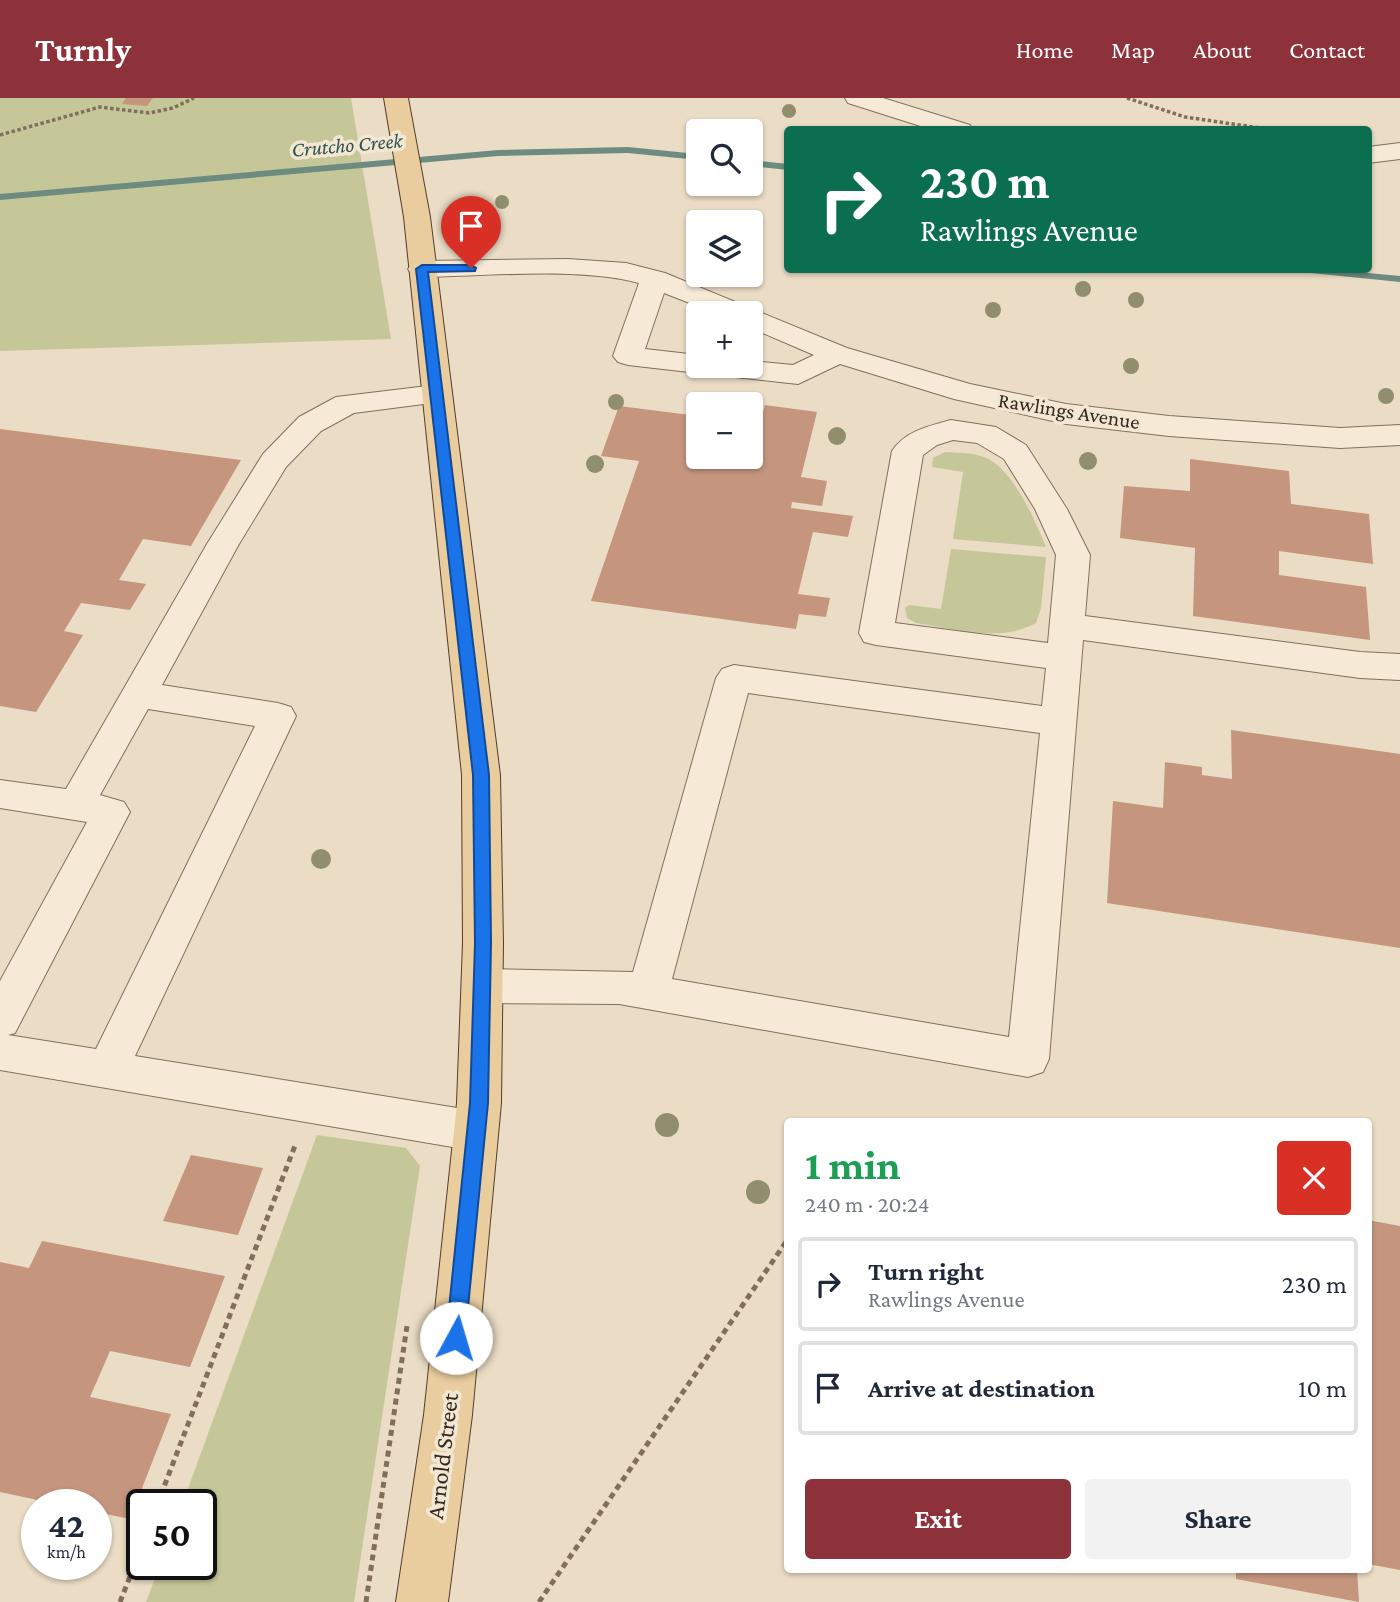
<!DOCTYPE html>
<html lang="en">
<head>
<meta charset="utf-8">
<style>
	body { margin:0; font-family:"Crimson Pro",serif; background:#f2f2f3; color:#1f2937; height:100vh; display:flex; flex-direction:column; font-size:26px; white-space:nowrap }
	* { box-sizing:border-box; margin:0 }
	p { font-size:23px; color:#747a83 }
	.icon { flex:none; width:38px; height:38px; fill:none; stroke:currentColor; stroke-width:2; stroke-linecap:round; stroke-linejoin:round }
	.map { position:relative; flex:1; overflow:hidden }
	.details { position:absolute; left:784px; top:1020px; width:588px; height:455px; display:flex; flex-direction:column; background:#fff; border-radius:7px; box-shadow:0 2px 5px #0004 }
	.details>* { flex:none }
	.banner { position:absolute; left:784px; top:28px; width:588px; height:147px; border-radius:7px; box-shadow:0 2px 5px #0004; background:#0b6e4f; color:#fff; overflow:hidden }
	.buttons { position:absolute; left:686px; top:21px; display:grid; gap:14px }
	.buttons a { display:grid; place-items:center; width:77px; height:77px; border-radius:7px; background:#fff; box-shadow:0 2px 5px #0004; font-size:35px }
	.speed { position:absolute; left:21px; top:1391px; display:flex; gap:14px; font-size:35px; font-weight:700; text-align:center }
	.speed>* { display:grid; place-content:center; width:91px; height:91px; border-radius:50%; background:#fff; box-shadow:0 2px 5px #0004; line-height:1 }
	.speed small { font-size:18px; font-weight:400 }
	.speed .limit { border:4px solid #111; border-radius:10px; background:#fff; color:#111 }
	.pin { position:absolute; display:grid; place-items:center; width:60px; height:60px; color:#fff; margin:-72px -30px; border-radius:50% 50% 50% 0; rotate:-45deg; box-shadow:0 0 7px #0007 }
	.pin .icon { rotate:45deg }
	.me { position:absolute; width:77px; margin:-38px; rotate:6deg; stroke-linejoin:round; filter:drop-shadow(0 0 5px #0008) }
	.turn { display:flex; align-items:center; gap:24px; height:147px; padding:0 21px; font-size:32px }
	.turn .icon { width:91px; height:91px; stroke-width:2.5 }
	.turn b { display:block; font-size:49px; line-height:60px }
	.round { display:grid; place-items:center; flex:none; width:74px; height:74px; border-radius:7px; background:#f2f2f3 }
	.headline { display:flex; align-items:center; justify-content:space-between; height:119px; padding:0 21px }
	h1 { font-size:42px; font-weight:700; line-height:52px; color:#1e9e55 }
	.primary-button { display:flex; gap:14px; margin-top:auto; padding:14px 21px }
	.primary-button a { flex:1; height:80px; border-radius:7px; background:#8d313a; color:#fff; font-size:28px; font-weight:700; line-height:80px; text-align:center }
	.primary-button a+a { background:#f2f2f3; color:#1f2937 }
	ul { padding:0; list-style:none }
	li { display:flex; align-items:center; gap:21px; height:94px; margin:0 14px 10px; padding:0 7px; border:4px solid #e0e1e3; border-radius:7px }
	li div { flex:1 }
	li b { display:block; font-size:26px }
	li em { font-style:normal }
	header { display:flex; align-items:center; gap:42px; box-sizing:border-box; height:98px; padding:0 35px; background:#8d313a; color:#fff }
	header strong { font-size:33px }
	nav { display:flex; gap:38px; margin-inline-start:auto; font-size:24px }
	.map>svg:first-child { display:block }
	.green { fill:#c6c799 }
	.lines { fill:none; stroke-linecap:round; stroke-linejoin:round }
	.stream { fill:#6e8b81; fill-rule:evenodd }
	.building { fill:#c5957e }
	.minor-casing { stroke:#836e5c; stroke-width:2 }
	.major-casing { stroke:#523d30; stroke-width:2 }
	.path-far1 { stroke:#836e5c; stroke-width:3.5; stroke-dasharray:3.5 2.5; stroke-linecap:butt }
	.path { stroke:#836e5c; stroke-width:5; stroke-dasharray:6 4.5; stroke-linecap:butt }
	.minor { fill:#f6ead7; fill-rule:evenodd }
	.major { fill:#eacd9f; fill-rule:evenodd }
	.tree { fill:#918e6e }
	.route { fill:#1a73e8; stroke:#114b97; stroke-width:2 }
	.labels { text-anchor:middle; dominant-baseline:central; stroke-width:7; stroke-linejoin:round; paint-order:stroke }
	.far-water-label { font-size:21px; font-style:italic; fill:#30534e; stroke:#f2e7d3 }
	.far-street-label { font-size:21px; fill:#35281f; stroke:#f2e7d3 }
	.street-label { font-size:24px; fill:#35281f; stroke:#f2e7d3 }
</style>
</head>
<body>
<header>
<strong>Turnly</strong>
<nav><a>Home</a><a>Map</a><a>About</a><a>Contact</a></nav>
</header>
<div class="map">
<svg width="1400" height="1504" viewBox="0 0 1400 1504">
	<rect width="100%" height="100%" fill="#eadcc5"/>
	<path class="green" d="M0 0H351L391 241 0 253Z
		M945 354C958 355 971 354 984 359 1012 369 1035 422 1046 449L953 441 963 374 932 369 933 360Z
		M951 451 1046 459 1041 510 1036 525C1000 545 955 531 916 525L907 520 905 510 909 507 941 511Z
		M317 1037 406 1050 420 1068 354 1504H146L160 1467 201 1466V1407H182Z"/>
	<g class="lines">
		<path class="stream" d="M628 49 698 56V62L628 55 498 58 0 102V96L498 52Z
			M751 62 788 66V72L751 68Z
			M1306 172H1336L1400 178V184L1311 175Z"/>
	</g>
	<path class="building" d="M126 0H153L147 8 122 6Z
		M765 307 817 314 801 379 827 383 822 408 792 404 791 410 853 418 848 439 813 434 798 496 830 500 826 519 799 516 796 531 591 503 639 363 601 358 619 308 698 318V359H751V324L760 325Z
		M0 331 241 362 191 448 143 441 119 482 146 486 130 512 81 505 64 533 83 537 36 614 0 608Z
		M1190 361 1289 373 1291 406 1369 416 1373 466 1279 453V477L1366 489 1370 542 1193 518 1195 450 1120 440 1124 388 1190 393Z
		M1231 632 1400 656V850L1107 805 1113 703 1163 710 1165 664 1202 669V677L1232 681Z
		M191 1057 263 1070 238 1137 163 1123Z
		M1368 1122 1400 1128V1472L1368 1466Z
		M42 1143 225 1178 190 1269 110 1253 90 1299 171 1316 130 1421 96 1414V1407H61L0 1394V1164L29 1170Z
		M1236 1472H1357L1359 1504 1236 1481Z"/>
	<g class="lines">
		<defs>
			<path id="minor" d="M845 0H883L970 27 973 32H933L848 5Z
				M1400 45V61L1368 65V49Z
				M568 161 626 165 665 175 847 250 970 286 1066 306 1169 318 1340 330 1400 327V347L1340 350 1169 338 1066 326 954 301 840 266 798 286 717 277 706 273 698 275 628 267 618 264 613 258 639 185C580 169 485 178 422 179L412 177 408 171 412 165 422 163ZM664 195 715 215H751V230L814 257 793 267 751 263V268H698V257L645 251Z
				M436 287 447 289 451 296 447 303 354 315 321 333 286 369 239 446 162 587 278 605 291 609 296 618 135 958 476 1013 491 1019 498 1033 491 1047 476 1053 0 972V883L87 724 0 710V682L66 691 207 446 263 356 299 319 336 299ZM148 611 255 628 96 951 8 937 15 935 130 714 124 704 100 697Z
				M951 322 996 329 1026 347 1067 411 1090 457 1085 518 1360 554 1400 556V582L1360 580 1083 542 1049 961 1043 974 1028 979 619 906 482 905 468 900 462 888 468 876 482 871 633 874 716 580 722 571 734 567 1042 608 1046 570 876 547 864 544 859 535 892 353C905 333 929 328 951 322ZM953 342 977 345 1004 361 1035 411 1056 457 1048 545 895 525 923 357 937 347ZM748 595 1040 635 1009 939 672 881Z"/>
			<path id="major" d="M384 0H408L430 119 500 677 503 845 501 1005 472 1317 448 1504H396L424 1317 457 1005 463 845 462 677 404 119Z"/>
		</defs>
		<use href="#minor" class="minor-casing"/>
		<use href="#major" class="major-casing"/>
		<path class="path-far1" d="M1127 0 1185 19 1274 32
			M0 37 100 9 149 15 173 10 194 0"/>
		<path class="path" d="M157 1407 296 1045
			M120 1504 142 1448
			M366 1504 407 1228
			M539 1504 788 1141"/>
		<use href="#minor" class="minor"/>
		<use href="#major" class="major"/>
	</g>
	<g class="tree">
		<circle cx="789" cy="13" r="7"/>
		<circle cx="502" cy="104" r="7"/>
		<circle cx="1083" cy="191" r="8"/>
		<circle cx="1136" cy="202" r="8"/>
		<circle cx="993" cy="212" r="8"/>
		<circle cx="1131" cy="268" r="8"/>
		<circle cx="1386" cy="298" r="8"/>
		<circle cx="616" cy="304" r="8"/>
		<circle cx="837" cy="338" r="9"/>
		<circle cx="1088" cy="363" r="9"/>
		<circle cx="595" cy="366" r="9"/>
		<circle cx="321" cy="761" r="10"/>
		<circle cx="667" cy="1027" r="12"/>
		<circle cx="758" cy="1094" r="12"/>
	</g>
	<path class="route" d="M471 167 476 170 475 173 428 174 489 677 491 845 488 1005 465 1240 462 1247 456 1249 449 1247 446 1240 470 1005 475 845 473 677 416 171 422 167Z"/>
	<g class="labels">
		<g class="far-water-label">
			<text transform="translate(347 47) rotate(-5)">Crutcho Creek</text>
		</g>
		<g class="far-street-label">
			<text transform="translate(1069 313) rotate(9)">Rawlings Avenue</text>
		</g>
		<g class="street-label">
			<text transform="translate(442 1358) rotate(-83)">Arnold Street</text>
		</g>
	</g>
</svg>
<div class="buttons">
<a><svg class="icon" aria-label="search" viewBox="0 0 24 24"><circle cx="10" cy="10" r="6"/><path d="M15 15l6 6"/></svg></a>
<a><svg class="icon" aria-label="layers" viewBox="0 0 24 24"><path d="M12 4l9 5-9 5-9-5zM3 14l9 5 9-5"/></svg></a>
<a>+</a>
<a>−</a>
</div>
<div class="speed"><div>42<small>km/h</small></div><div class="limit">50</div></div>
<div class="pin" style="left:471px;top:170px;background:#d93025"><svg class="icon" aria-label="arrive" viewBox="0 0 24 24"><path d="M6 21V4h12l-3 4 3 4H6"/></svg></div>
<svg class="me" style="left:456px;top:1240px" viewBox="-20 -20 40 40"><circle r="19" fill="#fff"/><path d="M0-13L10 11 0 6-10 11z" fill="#1a73e8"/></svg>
<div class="banner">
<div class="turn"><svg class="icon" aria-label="right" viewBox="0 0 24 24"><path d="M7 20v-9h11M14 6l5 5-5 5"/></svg><div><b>230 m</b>Rawlings Avenue</div></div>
</div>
<section class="details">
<div class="headline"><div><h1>1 min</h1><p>240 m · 20:24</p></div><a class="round" style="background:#d93025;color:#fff"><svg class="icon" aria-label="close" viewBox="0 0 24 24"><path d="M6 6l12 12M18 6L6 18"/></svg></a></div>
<ul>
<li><svg class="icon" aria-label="right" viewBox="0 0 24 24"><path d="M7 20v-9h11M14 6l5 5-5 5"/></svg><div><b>Turn right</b><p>Rawlings Avenue</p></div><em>230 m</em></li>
<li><svg class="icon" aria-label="arrive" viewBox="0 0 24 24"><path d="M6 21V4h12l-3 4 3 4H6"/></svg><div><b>Arrive at destination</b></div><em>10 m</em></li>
</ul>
<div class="primary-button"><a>Exit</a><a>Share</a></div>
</section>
</div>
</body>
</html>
